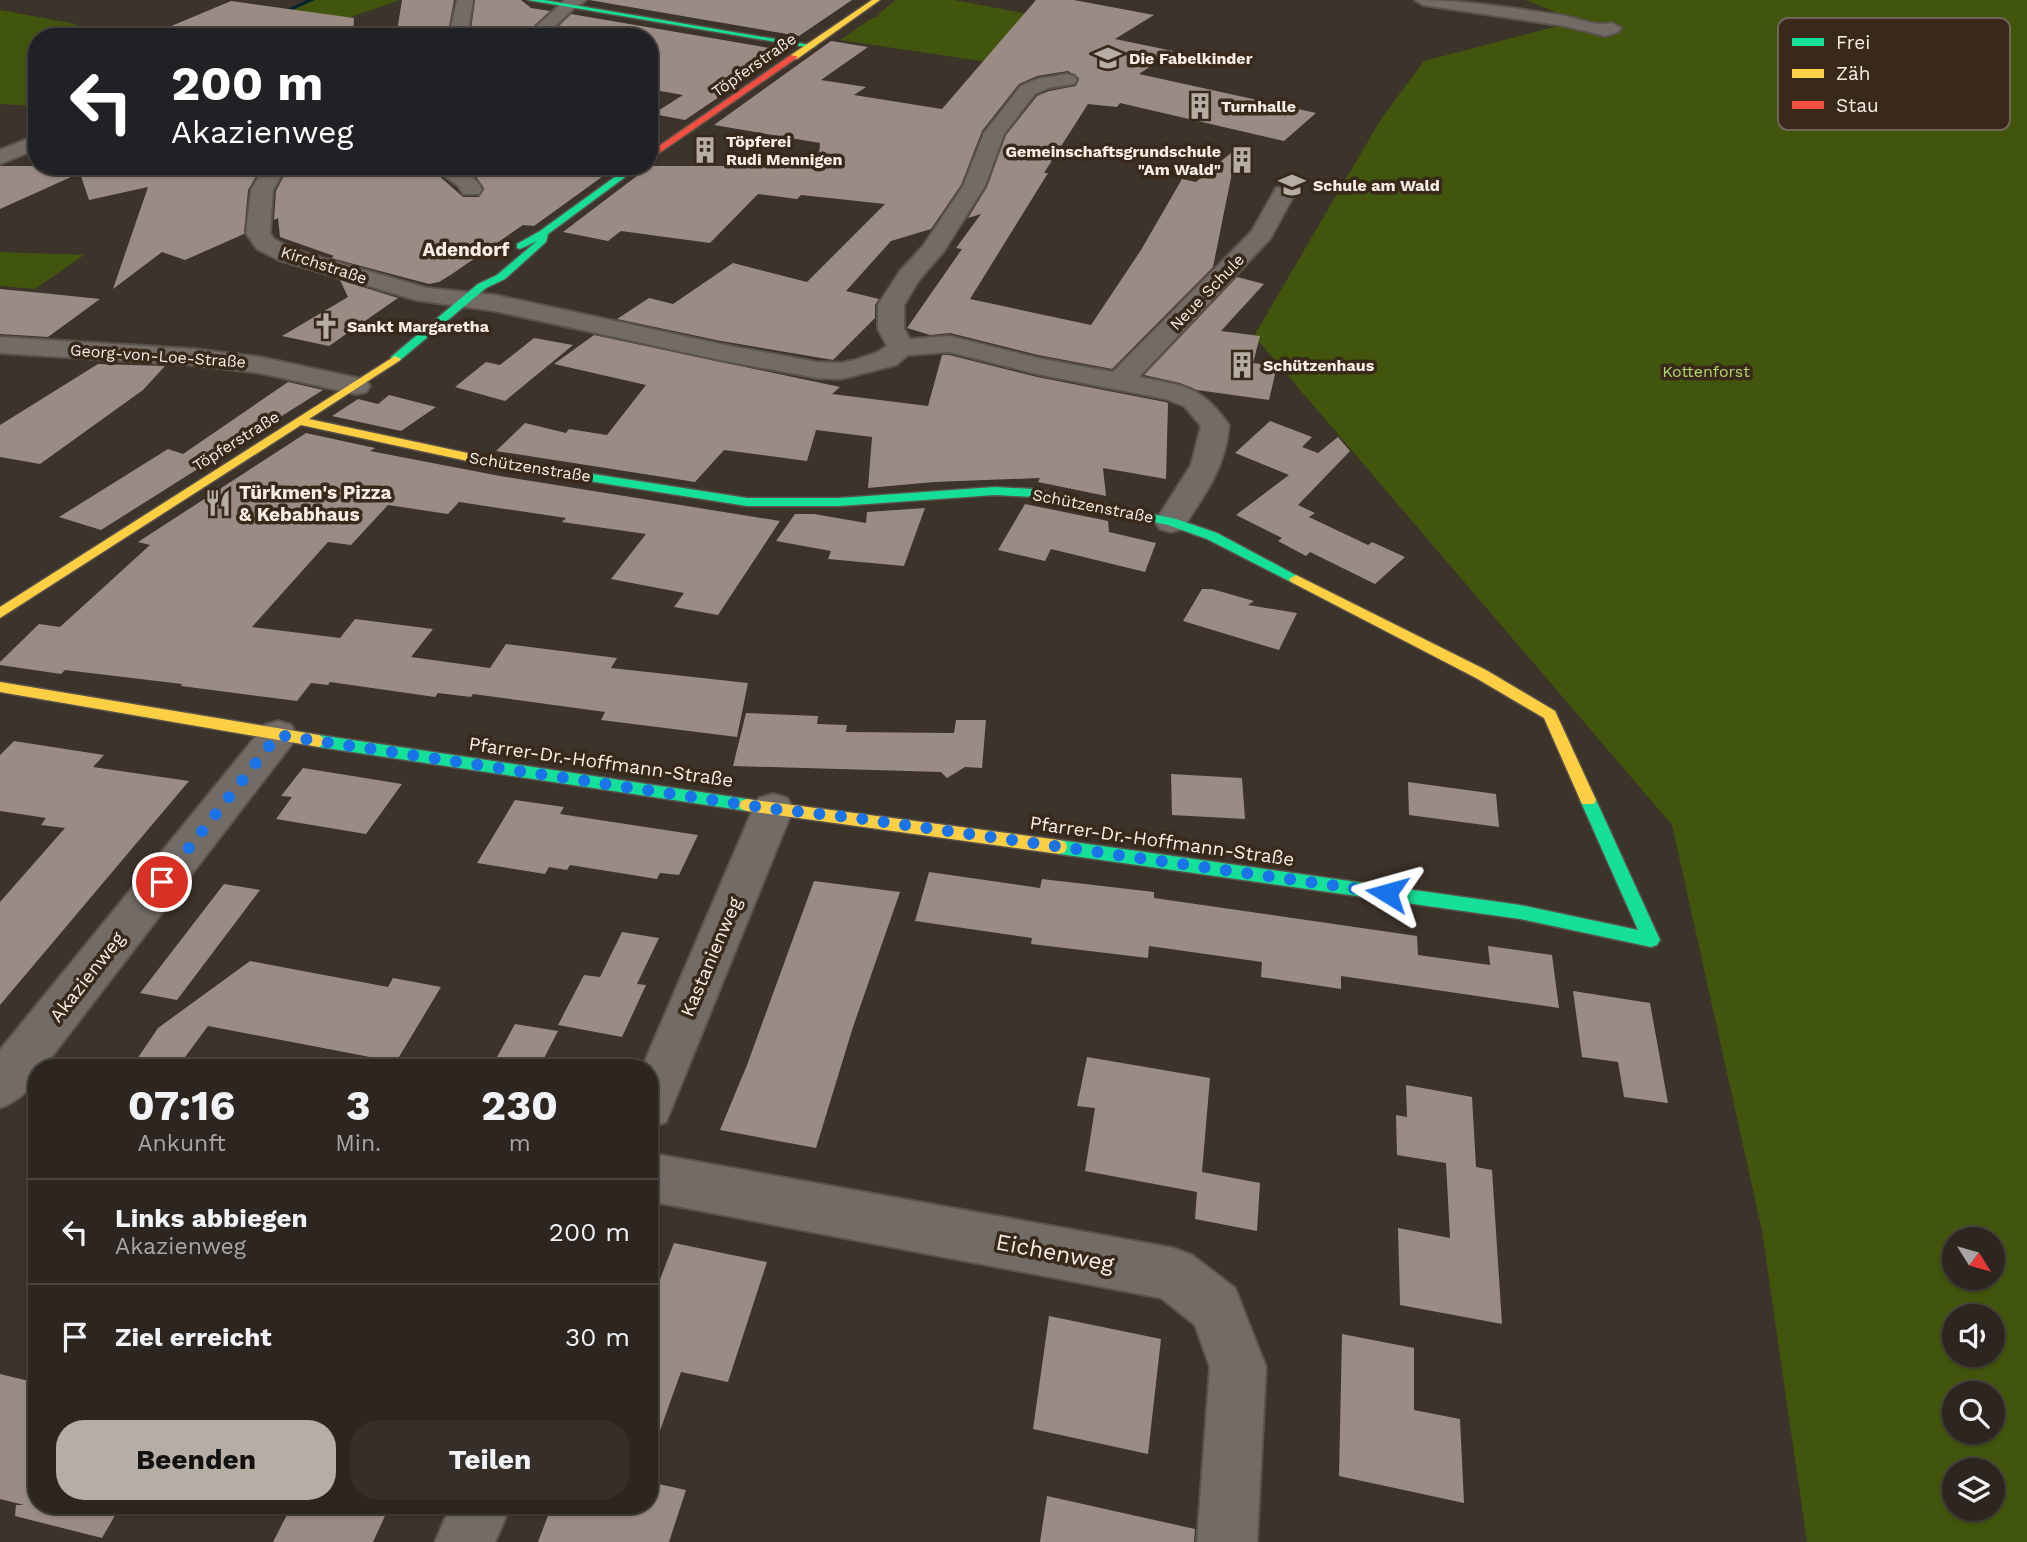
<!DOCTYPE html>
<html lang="de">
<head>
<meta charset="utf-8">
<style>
	body { margin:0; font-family:"Work Sans",sans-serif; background:#352e29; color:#f1f3f6; height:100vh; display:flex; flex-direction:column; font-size:26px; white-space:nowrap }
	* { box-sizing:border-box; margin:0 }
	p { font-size:23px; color:#a7a5a5 }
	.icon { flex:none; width:38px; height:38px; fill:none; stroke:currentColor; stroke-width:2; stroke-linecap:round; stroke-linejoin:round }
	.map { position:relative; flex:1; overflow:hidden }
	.sheet { position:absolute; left:28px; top:1059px; width:630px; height:455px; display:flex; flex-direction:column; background:#2d2620; border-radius:28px; box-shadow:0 2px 5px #0004,0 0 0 2px #48433e }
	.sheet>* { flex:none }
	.guide { position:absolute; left:28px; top:28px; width:630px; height:147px; border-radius:28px; box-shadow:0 2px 5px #0004,0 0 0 2px #48433e; background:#202124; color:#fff; overflow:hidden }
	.needle { width:46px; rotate:127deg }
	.fabs { position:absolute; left:1942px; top:1227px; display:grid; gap:14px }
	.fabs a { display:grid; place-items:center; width:63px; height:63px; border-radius:50%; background:#2d2620; box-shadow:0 2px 5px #0004,0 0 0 2px #48433e; font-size:35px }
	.pin { position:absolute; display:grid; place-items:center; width:60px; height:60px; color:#fff; margin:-30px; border:4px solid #fff; border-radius:50%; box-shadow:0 2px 7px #0007 }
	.me { position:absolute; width:77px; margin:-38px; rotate:278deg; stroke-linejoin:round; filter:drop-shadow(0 0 5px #0008) }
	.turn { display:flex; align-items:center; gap:24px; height:147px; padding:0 28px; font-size:32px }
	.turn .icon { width:91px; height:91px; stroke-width:2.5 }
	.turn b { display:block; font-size:49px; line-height:60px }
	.eta { display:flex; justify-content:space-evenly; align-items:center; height:119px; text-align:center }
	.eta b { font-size:42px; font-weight:700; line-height:49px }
	.primary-button { display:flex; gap:14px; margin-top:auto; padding:14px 28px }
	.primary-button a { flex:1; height:80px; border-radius:28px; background:#b6ada4; color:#111; font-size:28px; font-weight:700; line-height:80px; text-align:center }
	.primary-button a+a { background:#352e29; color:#f1f3f6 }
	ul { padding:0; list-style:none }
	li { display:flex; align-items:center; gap:21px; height:105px; padding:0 28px; border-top:2px solid #48433e }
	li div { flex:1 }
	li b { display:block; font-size:26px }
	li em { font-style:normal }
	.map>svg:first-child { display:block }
	.green { fill:#41550c; fill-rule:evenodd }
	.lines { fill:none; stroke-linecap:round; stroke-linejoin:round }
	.stream { fill:#05252f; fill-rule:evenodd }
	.building { fill:#9a8b85 }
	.street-casing { stroke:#5a524b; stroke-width:4 }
	.fast-casing { stroke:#5a524b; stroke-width:3 }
	.slow-casing { stroke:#5a524b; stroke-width:3 }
	.jam-casing { stroke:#5a524b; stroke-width:3 }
	.street { fill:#736c66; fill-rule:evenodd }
	.fast { fill:#16e098; fill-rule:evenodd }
	.slow { fill:#ffcf43; fill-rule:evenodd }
	.jam { fill:#f24e42; fill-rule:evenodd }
	.route { stroke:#1a73e8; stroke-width:12; stroke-dasharray:0 21.6 }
	.labels { text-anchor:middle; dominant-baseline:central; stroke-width:7; stroke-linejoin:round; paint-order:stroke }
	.far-poi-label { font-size:16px; font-weight:bold; fill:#f8eee5; stroke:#38291b; text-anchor:start }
	.far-street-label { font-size:16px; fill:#f8eee5; stroke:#38291b }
	.far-park-label { font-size:16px; fill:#afd869; stroke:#38291b }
	.far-quarter-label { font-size:19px; font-weight:bold; fill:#f8eee5; stroke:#38291b }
	.poi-label { font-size:19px; font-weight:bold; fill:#f8eee5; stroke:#38291b; text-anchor:start }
	.street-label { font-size:19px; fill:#f8eee5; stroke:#38291b }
	.near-street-label { font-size:23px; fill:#f8eee5; stroke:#38291b }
	.key { fill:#38291b; stroke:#726458; stroke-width:2 }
	.key-label { font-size:19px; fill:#f8eee5 }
</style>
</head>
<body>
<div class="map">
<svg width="2027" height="1542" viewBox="0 0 2027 1542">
	<rect width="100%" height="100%" fill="#3c332b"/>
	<path class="green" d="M312 0H400L293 37H231Z
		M896 0H954L1081 24 1022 67 840 40 872 18 880 16 878 14Z
		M1526 0H2027V1542H1807L1762 1231 1672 825 1254 336 1381 119 1424 61 1577 21ZM1955 1239H1993V1278H1955ZM1955 1316H1993V1354H1955ZM1955 1393H1993V1432H1955ZM1955 1470H1993V1508H1955Z
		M0 10 76 24 85 37H37V106L0 104Z
		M0 252 84 255 35 289 0 286Z"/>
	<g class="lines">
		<path class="stream" d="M307 0H315L279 16 274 15Z"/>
	</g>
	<path class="building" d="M402 0H454L447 37H396Z
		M475 0H521L531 8 550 11 522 37H470Z
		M589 0H852L799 36Z
		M1036 0H1074L1154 15 1115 39 1173 51 1139 74 1316 113 1284 141 1120 103 1117 107 1088 104 1044 173H1048L970 299 1091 325 1141 250 1182 179 1196 182 1237 148 1213 267 1112 369 1038 355 950 333 930 335 907 328 962 249 956 248 981 214 968 218 987 187 1006 135 1037 96 1049 91 1076 86 1079 78 1068 71 1037 76 1019 84 982 131 961 185 931 229 891 241 846 291 879 299 875 305V318L833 360 721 341 617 319 649 298 673 304 733 263 807 282 885 204 801 195 797 199 758 194 710 243 621 231 608 241 563 232 650 166H818L820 143 714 125 831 41 868 47 821 80 866 87 854 95 942 109Z
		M231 1 354 18 353 37H145Z
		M571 14 787 51 685 120 653 114 683 95 649 89V37H548Z
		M0 166H262L248 190 244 234 185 260 162 252 113 289 148 187 89 200 80 173 0 209Z
		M289 166H428L463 197H479L484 188 474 174 458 166H617L534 226 523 225 452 274 439 282 429 284 331 258 334 256 280 237 278 218 274 220 276 191Z
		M1237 277 1264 284 1221 331 1260 336 1253 363 1277 366 1269 400 1197 390 1180 383 1144 375Z
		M340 280 398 298 329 346 282 336 348 297Z
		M0 289 42 293 100 299 48 337 0 334Z
		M594 335 840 387 832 394 928 406 942 355H949L1037 377 1165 402 1168 403 1166 479 1103 468 1106 496 1038 482 1040 478 934 482 868 488 872 437 816 430 807 461 724 450 695 482 496 451 525 423 566 433 569 429 607 435 646 385 554 364Z
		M534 338 573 345 505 401 455 387 486 362 500 365Z
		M98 364 165 366 143 390 40 464 0 457V425Z
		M288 382 323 390 101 530 59 517 168 449 183 454Z
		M389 395 436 407 401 431 332 416 358 399 378 404Z
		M1270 421 1312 437 1302 447 1318 453 1338 437 1350 451 1298 505 1315 513 1309 517 1368 545 1372 542 1405 557 1375 584 1310 552 1306 556 1278 541 1282 538 1236 515 1289 475 1235 453Z
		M306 433 375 448 370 451 500 476 780 521 718 615 674 607 684 593 611 579 646 534 562 522 566 518 459 502 448 514 388 505 351 545 328 542 252 627 340 638 355 619 433 629 411 657 490 668 506 644 617 658 611 668 748 683 737 737 601 720 605 712 473 694 471 697 438 693 435 697 330 682 328 685 311 683 297 701 181 686 182 684 65 670 61 674 0 665V662L39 624 60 627 150 545 138 542Z
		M1025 504 1108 521 1109 532 1156 543 1145 572 1051 549 1045 561 998 550Z
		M925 508 904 566 828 559 831 551 776 541 795 514H814L866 523 867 512Z
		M1202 589H1212L1254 601 1248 605 1297 613 1279 650 1183 621Z
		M746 713 818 716 817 724 847 725 846 732 954 733 956 720H986L982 768 965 767 947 778 941 772 733 766Z
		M14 741 104 755 93 767 189 781 0 1005V902L65 828 41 825 46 818 0 811V755Z
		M303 768 402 784 366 834 276 819 292 797 281 796Z
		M1171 774 1242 778 1245 819 1172 815Z
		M1408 782 1496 794 1499 827 1409 815Z
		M515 800 564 807 560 814 698 835 679 875 660 873 657 879 570 865 567 870 549 867 545 874 477 863Z
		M929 872 1040 888 1042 879 1154 892V898L1417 936 1418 955 1490 965 1488 946 1552 955 1559 1008 1341 976V989L1261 977 1262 962 1149 946 1148 958 1031 944 1032 938 915 921Z
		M814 881 900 892 853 1027 816 1148 720 1130 747 1065Z
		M224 884 260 890 177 1000 140 993Z
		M622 932 659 938 637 984 646 985 622 1037 558 1025 584 975 600 977Z
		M250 961 388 987 393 978 441 987 396 1062 208 1026 177 1068H131L158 1028Z
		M1573 991 1650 1003 1668 1103 1624 1097 1618 1062 1582 1057Z
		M515 1024 558 1031 539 1068H491Z
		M1087 1057 1210 1078 1202 1172 1260 1183 1257 1231 1195 1219 1197 1192 1085 1171 1095 1108 1077 1106Z
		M1406 1085 1472 1097 1476 1167 1492 1170 1502 1324 1400 1305 1398 1228 1450 1238 1446 1163 1397 1155 1396 1115 1407 1117Z
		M674 1243 767 1262 728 1382 681 1372 653 1450 649 1449V1308Z
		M1049 1316 1161 1339 1148 1454 1033 1429Z
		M1342 1334 1414 1348V1410L1460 1419 1464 1503 1339 1476Z
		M0 1374 37 1383V1505H121L102 1538 15 1516 16 1505H24L0 1499Z
		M649 1482 686 1490 669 1542H538L552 1505H649Z
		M1047 1496 1195 1529 1194 1542H1040Z
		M292 1505H390L373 1542H273Z"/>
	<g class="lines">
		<defs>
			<path id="street" d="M457 0H473L467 37H449Z
				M565 0H586L572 10 544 37H525Z
				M1415 0C1464 0 1511 8 1560 15 1577 18 1595 27 1612 23L1621 28 1618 32 1605 36 1565 26 1423 5Z
				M1067 74 1074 76 1077 80 1074 84 1048 88 1035 94 1004 134 985 186 944 251 919 280 904 305V329L910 339 949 336 1037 358 1113 372 1252 231 1276 188H1292L1295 193 1270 239 1139 377C1184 386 1201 385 1229 425 1226 466 1205 495 1182 529L1171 532 1160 529 1155 522 1191 465 1201 426 1184 406 1166 399 1037 374 949 352 908 355 896 365 841 379 817 378 720 360 495 311 416 300 279 260 257 249 246 233 251 190 265 166H287L273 190 270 233 274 239 295 250 427 288 495 295 720 344 817 362 841 363 855 360 876 353 887 346 878 329V305L900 271 923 246 963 186 984 133 1021 86 1037 79Z
				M37 135V149L0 164V150Z
				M431 166C454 166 470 168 482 189L479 194H463L458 186Z
				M0 337 193 349 260 357 366 380 370 386 366 392 356 394 260 373 193 365 0 353Z
				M278 721 291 725 297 735 291 745 43 1068H37C37 1087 16 1102 0 1108V1050L265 725Z
				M773 794 787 798 793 809 666 1122 649 1128V1068H642L753 809 759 798Z
				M649 1153 1173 1248 1192 1255 1235 1288 1266 1367 1257 1542H1197L1210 1367 1195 1325 1161 1298 649 1201Z
				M451 1505H511L495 1542H435Z"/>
			<path id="fast" d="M528 0H544L816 46 812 48Z
				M630 166H640L548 234 546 242 505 279 486 288 399 361H391V357L478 284 497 275 537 241 520 249 517 248V244L540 231Z
				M548 467 747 498H839L995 487 1033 489 1176 519 1217 533 1303 579 1296 583 1291 582 1207 539 1168 525 1033 497 995 495 839 506H747L544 474 542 471Z
				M319 735 747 799 753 801 755 805 753 809 747 811 319 747 311 741Z
				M1588 794 1594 796 1596 800 1660 940 1657 945 1651 947 1520 919 1059 854 1053 852 1051 847 1053 842 1059 840 1520 905 1638 930 1580 800 1582 796Z"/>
			<path id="slow" d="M872 0H880L797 59H791V55Z
				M395 356 401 359 399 361 309 419 500 460 548 467 554 471 552 474 500 468 301 425 0 618V607Z
				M1296 575 1486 670 1555 711 1596 800 1594 804H1582L1544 718 1476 678 1291 582 1289 579Z
				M0 682 319 735 327 741 319 747 0 692Z
				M747 799 1059 840 1065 842 1067 847 1065 852 1059 854 747 811 741 809 739 805 741 801Z"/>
			<path id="jam" d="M791 55 798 57 649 160V153Z"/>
		</defs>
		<use href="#street" class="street-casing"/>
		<use href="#fast" class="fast-casing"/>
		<use href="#slow" class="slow-casing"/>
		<use href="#jam" class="jam-casing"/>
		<use href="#street" class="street"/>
		<use href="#fast" class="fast"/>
		<use href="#slow" class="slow"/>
		<use href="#jam" class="jam"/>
	</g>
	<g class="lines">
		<path class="route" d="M162 882 278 735 773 809 849 817 1387 893"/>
	</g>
	<defs>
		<symbol id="school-bare" viewBox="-9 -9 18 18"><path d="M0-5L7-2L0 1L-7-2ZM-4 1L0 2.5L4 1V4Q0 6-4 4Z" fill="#b6ada4" stroke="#38291b" stroke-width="2.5" paint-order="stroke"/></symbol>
		<symbol id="building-bare" viewBox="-9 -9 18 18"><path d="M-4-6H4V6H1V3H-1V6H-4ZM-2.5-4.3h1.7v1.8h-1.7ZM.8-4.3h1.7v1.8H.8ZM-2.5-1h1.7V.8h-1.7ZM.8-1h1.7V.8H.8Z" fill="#b6ada4" stroke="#38291b" stroke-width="2.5" paint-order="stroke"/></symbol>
		<symbol id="church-bare" viewBox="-9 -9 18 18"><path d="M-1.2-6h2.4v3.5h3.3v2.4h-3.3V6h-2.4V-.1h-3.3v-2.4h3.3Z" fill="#b6ada4" stroke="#38291b" stroke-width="2.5" paint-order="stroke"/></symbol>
		<symbol id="restaurant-bare" viewBox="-9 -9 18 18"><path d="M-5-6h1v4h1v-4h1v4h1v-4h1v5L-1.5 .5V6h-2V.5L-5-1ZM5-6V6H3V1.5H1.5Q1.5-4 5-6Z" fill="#b6ada4" stroke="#38291b" stroke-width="2.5" paint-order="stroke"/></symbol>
	</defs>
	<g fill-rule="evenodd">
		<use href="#school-bare" x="1089" y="39" width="38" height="38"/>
		<use href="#building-bare" x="1181" y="87" width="38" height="38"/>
		<use href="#building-bare" x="686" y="131" width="38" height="38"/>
		<use href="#building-bare" x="1223" y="141" width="38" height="38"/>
		<use href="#school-bare" x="1273" y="166" width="38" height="38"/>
		<use href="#church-bare" x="307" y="307" width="38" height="38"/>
		<use href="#building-bare" x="1223" y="346" width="38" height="38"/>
		<use href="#restaurant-bare" x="199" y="484" width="38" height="38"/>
	</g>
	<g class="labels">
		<g class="far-poi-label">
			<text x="1129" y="58">Die Fabelkinder</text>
			<text x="1221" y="106">Turnhalle</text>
			<text x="726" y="141">Töpferei<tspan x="726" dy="18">Rudi Mennigen</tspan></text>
			<text x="1221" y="151" text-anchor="end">Gemeinschaftsgrundschule<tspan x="1221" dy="18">"Am Wald"</tspan></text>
			<text x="1313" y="185">Schule am Wald</text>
			<text x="347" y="326">Sankt Margaretha</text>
			<text x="1263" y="365">Schützenhaus</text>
		</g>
		<g class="far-street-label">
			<text transform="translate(754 65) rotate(-35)">Töpferstraße</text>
			<text transform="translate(324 265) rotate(18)">Kirchstraße</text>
			<text transform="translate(1207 292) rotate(-46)">Neue Schule</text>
			<text transform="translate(158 356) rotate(4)">Georg-von-Loe-Straße</text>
			<text transform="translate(236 441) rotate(-32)">Töpferstraße</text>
			<text transform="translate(530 467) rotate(9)">Schützenstraße</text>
			<text transform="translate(1093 506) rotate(11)">Schützenstraße</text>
		</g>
		<g class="far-park-label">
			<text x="1706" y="371">Kottenforst</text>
		</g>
		<g class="far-quarter-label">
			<text x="466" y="249">Adendorf</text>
		</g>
		<g class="poi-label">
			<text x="239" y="492">Türkmen's Pizza<tspan x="239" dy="22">&amp; Kebabhaus</tspan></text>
		</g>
		<g class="street-label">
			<text transform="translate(601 762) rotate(8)">Pfarrer-Dr.-Hoffmann-Straße</text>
			<text transform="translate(1162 841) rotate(8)">Pfarrer-Dr.-Hoffmann-Straße</text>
			<text transform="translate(711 957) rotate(-67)">Kastanienweg</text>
			<text transform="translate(87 977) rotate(-52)">Akazienweg</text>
		</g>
		<g class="near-street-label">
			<text transform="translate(1055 1253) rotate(11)">Eichenweg</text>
		</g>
	</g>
	<rect x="1778" y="18" width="232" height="112" rx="10" class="key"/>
	<rect x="1792" y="38" width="32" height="8" fill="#16e098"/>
	<rect x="1792" y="69" width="32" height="9" fill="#ffcf43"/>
	<rect x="1792" y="101" width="32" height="8" fill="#f24e42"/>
	<g class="key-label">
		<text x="1836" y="49">Frei</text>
		<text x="1836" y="80">Zäh</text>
		<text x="1836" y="112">Stau</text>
	</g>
</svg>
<div class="fabs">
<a><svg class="needle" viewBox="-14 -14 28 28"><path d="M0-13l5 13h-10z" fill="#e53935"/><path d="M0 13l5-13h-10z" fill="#a7a5a5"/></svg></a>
<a><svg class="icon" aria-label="sound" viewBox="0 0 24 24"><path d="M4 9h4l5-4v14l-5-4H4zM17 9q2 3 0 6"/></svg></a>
<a><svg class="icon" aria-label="search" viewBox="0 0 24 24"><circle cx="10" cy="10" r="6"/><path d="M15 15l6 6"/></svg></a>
<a><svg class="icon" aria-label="layers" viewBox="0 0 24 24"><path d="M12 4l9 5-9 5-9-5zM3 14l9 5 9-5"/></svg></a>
</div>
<div class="pin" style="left:162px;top:882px;background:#d93025"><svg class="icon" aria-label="arrive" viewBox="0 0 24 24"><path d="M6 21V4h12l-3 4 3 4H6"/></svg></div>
<svg class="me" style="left:1387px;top:893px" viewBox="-20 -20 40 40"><path d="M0-17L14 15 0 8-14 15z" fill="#1a73e8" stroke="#fff" stroke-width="4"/></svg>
<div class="guide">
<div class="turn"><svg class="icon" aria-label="left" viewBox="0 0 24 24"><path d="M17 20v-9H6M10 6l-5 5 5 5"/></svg><div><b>200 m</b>Akazienweg</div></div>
</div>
<section class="sheet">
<div class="eta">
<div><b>07:16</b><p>Ankunft</p></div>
<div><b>3</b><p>Min.</p></div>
<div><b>230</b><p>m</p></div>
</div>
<ul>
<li><svg class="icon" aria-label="left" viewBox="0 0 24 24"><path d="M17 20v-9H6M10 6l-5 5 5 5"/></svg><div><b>Links abbiegen</b><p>Akazienweg</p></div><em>200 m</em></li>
<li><svg class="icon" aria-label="arrive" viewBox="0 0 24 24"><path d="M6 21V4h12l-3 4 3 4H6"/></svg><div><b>Ziel erreicht</b></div><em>30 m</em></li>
</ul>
<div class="primary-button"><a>Beenden</a><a>Teilen</a></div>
</section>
</div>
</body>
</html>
